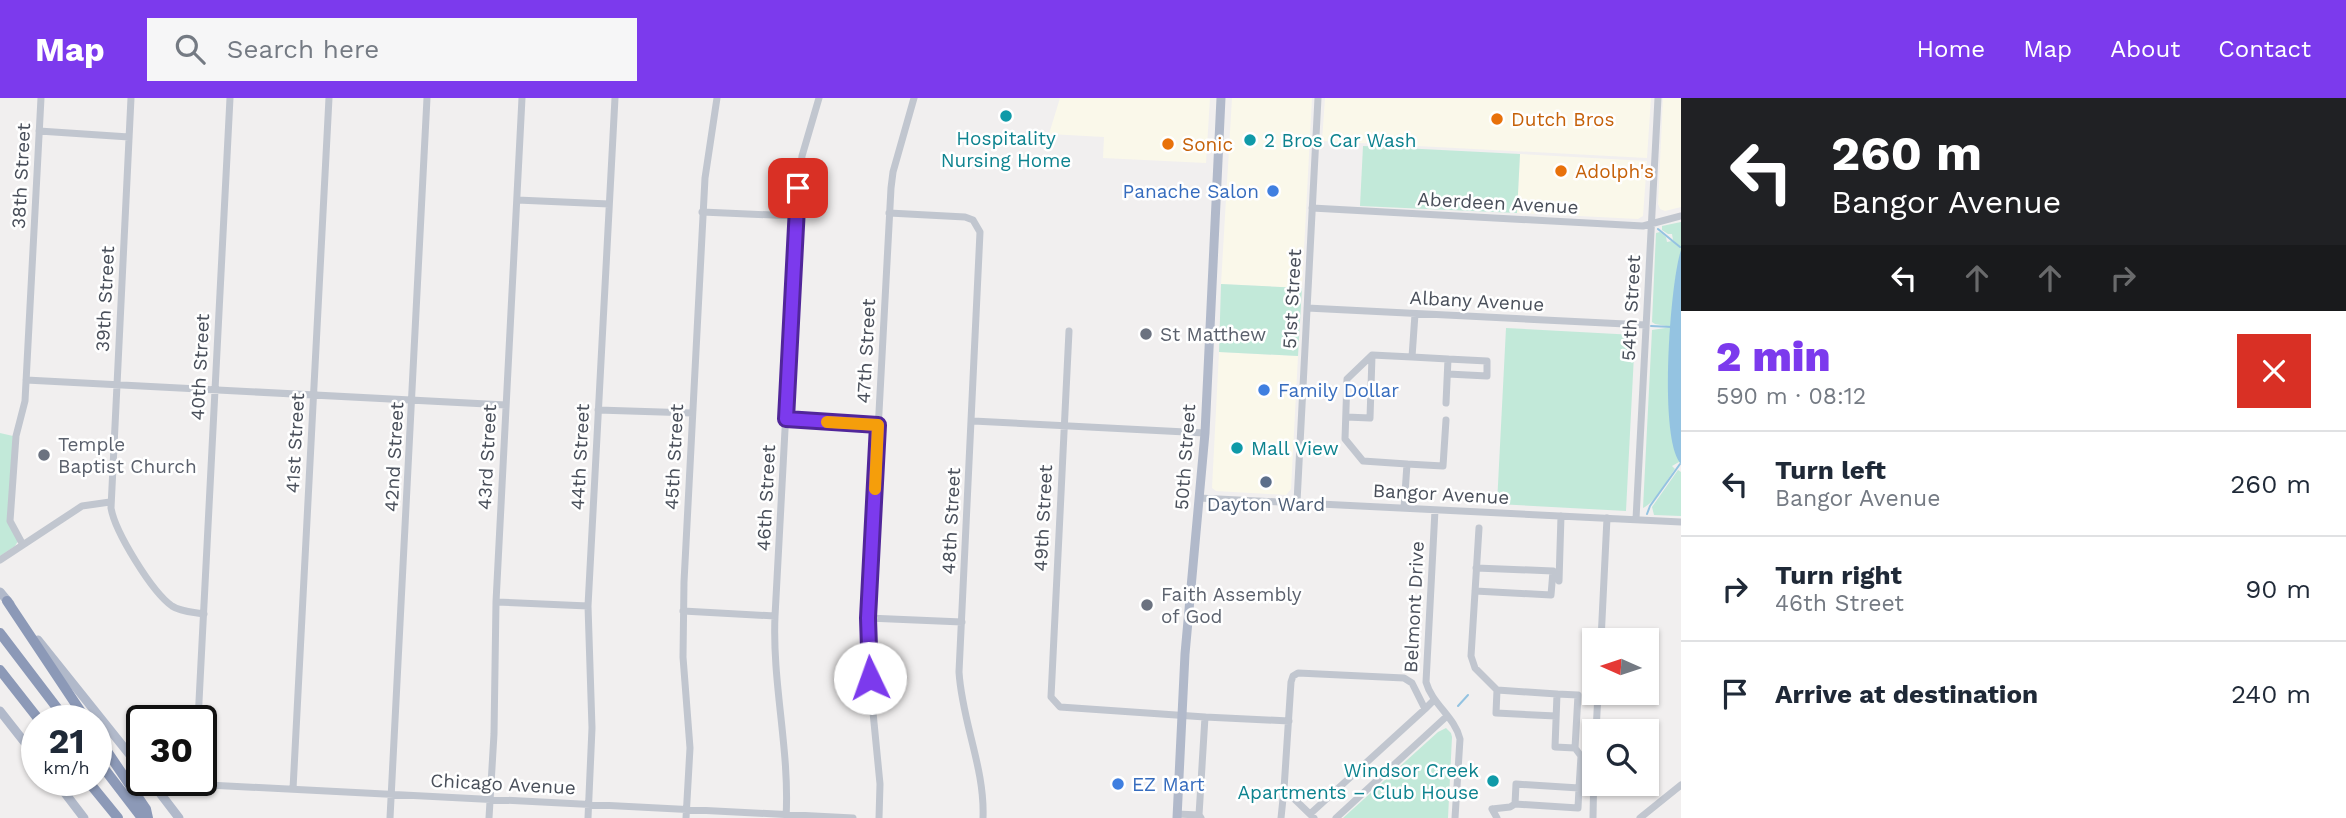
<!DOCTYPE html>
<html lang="en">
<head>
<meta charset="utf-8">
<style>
	body { margin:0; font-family:"Work Sans",sans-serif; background:#f6f6f7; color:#1f2937; height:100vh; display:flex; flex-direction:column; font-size:26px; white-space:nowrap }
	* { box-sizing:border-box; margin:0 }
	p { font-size:23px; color:#747a83 }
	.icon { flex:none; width:38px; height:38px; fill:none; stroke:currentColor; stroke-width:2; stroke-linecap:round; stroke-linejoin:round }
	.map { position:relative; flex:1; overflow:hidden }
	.drawer { display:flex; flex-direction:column; background:#fff; width:665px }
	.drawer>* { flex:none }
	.banner { background:#202124; color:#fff; overflow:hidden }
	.needle { width:46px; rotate:273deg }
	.tools { position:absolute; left:1582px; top:530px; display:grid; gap:14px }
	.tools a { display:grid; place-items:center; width:77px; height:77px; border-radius:0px; background:#fff; box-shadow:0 2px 5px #0004; font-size:35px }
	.speed { position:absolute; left:21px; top:607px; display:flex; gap:14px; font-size:35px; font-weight:700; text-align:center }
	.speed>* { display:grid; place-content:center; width:91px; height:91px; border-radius:50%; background:#fff; box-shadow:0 2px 5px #0004; line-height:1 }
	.speed small { font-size:18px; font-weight:400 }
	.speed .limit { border:4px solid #111; border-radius:10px; background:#fff; color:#111 }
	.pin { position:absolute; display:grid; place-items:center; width:60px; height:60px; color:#fff; margin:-30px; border-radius:14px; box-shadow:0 4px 10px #0006 }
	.me { position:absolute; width:77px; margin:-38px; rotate:357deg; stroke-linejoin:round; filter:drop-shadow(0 0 5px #0008) }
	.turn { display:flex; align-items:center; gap:24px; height:147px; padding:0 35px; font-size:32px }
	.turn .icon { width:91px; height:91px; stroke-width:2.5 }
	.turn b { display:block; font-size:49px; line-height:60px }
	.lanes { display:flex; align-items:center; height:66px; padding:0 35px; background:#0003; justify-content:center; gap:35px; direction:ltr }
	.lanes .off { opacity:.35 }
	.round { display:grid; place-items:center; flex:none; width:74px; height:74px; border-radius:0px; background:#f6f6f7 }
	.headline { display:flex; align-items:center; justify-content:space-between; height:119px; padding:0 35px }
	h1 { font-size:42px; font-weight:800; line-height:52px; color:#7c3aed }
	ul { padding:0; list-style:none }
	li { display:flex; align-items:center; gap:21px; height:105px; padding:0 35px; border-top:2px solid #e0e1e3 }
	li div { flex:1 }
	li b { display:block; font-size:26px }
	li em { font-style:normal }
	header { display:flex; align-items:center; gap:42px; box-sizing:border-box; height:98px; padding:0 35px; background:#7c3aed; color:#fff }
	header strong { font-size:33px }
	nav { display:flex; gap:38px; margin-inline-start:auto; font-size:24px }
	.search { width:490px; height:63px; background:#f6f6f7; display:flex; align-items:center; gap:18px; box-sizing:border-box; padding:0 24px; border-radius:0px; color:#747a83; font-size:26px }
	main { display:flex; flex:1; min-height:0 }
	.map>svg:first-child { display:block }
	.commercial { fill:#faf8ea }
	.green { fill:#c2e9d9 }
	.water { fill:#94c3e1 }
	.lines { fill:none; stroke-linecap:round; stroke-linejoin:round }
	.stream { stroke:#94c3e1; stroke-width:2 }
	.minor { stroke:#c1c6cf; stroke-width:7 }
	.major { stroke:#b1b9ca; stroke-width:9 }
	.highway { stroke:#8c99b7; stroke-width:10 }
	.route-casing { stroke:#51269a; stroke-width:18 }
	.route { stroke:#7c3aed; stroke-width:12 }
	.slow { stroke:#f59e0b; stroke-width:12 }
	.culture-dot { fill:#0f9aa8; stroke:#fff; stroke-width:2.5 }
	.food-dot { fill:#e8710a; stroke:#fff; stroke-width:2.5 }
	.shop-dot { fill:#3f7fe0; stroke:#fff; stroke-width:2.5 }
	.worship-dot { fill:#6b7280; stroke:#fff; stroke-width:2.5 }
	.service-dot { fill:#5c6f8a; stroke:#fff; stroke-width:2.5 }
	.labels { text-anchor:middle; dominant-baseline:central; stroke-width:5; stroke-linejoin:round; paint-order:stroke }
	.food-label { font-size:19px; fill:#c56008; stroke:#fff; text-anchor:start }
	.culture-label { font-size:19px; fill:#0d838f; stroke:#fff; text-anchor:start }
	.street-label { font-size:19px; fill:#494f5a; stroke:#fff }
	.shop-label { font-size:19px; fill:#366cbe; stroke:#fff; text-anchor:start }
	.worship-label { font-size:19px; fill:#5b616d; stroke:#fff; text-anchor:start }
	.service-label { font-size:19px; fill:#4e5e75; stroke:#fff }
</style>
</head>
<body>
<header>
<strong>Map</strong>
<div class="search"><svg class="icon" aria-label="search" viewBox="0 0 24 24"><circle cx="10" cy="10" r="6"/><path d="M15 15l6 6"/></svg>Search here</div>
<nav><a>Home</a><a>Map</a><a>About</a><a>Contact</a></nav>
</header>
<main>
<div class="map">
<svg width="1681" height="720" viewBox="0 0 1681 720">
	<rect width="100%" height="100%" fill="#f1efef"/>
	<path class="commercial" d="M1060 0H1210L1206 65 1103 60 1104 39 1049 36Z
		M1232 0H1312L1302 190 1221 186Z
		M1325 0H1651L1647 60 1322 43Z
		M1663 0H1681V109L1665 113 1660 111 1658 106Z
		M1520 56 1647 63 1643 118 1638 121 1517 115Z
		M1219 254 1298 258 1291 391 1286 397 1216 393 1212 390Z"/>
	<path class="green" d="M1363 48 1520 56 1517 115 1360 108Z
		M1681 124V366L1679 364 1672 368 1675 371C1666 383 1656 404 1643 410L1652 232 1672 229 1655 226 1652 224 1656 135 1660 134 1666 139 1667 144 1672 143 1680 149 1673 142 1672 136H1668L1662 132V128Z
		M1221 186 1302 190 1298 258 1219 254Z
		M1506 230 1635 237 1626 413 1497 406Z
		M0 335 13 338 10 419 18 443 15 448 0 458Z
		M1678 372 1681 374V418L1654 417 1652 409Z
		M1446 630 1451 635 1452 639 1448 720H1343L1438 634Z"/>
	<path class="water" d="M1681 152V366C1658 343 1670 184 1681 152Z"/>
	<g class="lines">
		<path class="stream" d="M1658 131 1680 149
			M1651 228 1672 229
			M1647 416 1650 408 1680 366
			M1458 608 1468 597"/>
		<path class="minor" d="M131 0 111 410C115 434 152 494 172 508 181 514 193 514 204 516
			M39 33 129 39
			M517 102 609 106
			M1312 110 1643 128 1681 118
			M702 114 796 118
			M889 115 965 119 973 122 980 134 959 574C962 624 985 670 983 720
			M1307 210 1646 227
			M1069 233 1051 599 1060 609 1205 619
			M1412 259 1448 261 1446 305
			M1448 276 1487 278V263L1448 261
			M26 282 506 307
			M598 312 692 315
			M1346 319 1370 320 1372 258
			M786 321 878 327
			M973 323 1205 335
			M1407 366 1443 368 1446 322
			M1199 400 1681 424
			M1297 404 1318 0
			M1404 410 1407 366 1363 363 1345 341 1347 281 1372 257 1412 259 1415 216
			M1435 412 1426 584C1432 606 1455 619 1460 641L1455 720
			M1636 421 1658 0
			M1479 430 1471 558 1475 570 1497 592
			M23 447 10 423 16 338 25 303 41 0
			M0 462 82 408 110 404
			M1559 483 1561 418
			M1475 493 1551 497 1553 473 1476 470
			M496 504 588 508
			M683 513 775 518
			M868 520 962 524
			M1601 542 1607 420
			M1556 618 1496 615 1497 592 1557 596
			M198 623 230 0
			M1596 634 1598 595
			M1575 650 1578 597 1557 596 1555 649 1575 650 1581 658 1579 690
			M151 684 853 720
			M293 691 329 0
			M1492 711 1510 709 1515 706 1516 686 1579 690 1578 710 1515 706
			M1492 711 1497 720
			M1177 716 1199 717
			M1310 716 1425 611
			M390 720 427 0
			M489 720 494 636 496 504 522 0
			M588 720 592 630 588 508 615 0
			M686 720 690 650 683 559 684 484 705 80 717 0
			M786 720C790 652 772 586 775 518L798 90 802 58 819 0
			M879 720 880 686 868 563V520L891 90 893 74 914 0
			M1201 720 1199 717 1205 619 1289 623
			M1281 720 1284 691
			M1314 720 1284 691 1291 584 1293 578 1298 575 1404 580 1412 585 1425 611 1434 602
			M1336 720 1447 618
			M1593 720 1594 667
			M1640 720 1681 687"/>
		<path class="major" d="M0 494 10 506
			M38 542 142 672
			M0 613 37 660
			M55 682 84 720
			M150 682 179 720
			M1177 720 1185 556 1205 335 1221 0"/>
		<path class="highway" d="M7 503 87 623
			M0 535 67 623
			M0 572 40 623
			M96 637 146 711 148 720
			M96 660 142 720
			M87 682 118 720"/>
	</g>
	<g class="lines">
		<defs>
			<path id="route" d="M798 90 786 321 878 327 868 520 870 580"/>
		</defs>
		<use href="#route" class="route-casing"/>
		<use href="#route" class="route"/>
		<path class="slow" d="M827 324 878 327 875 391"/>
	</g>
	<g class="culture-dot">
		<circle cx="1006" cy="18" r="7"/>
		<circle cx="1250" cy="42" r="7"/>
		<circle cx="1237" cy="350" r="7"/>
		<circle cx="1493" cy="683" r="7"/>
	</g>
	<g class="food-dot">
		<circle cx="1497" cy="21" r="7"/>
		<circle cx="1168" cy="46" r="7"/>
		<circle cx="1561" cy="73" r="7"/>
	</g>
	<g class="shop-dot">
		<circle cx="1273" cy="93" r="7"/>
		<circle cx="1264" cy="292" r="7"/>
		<circle cx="1118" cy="686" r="7"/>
	</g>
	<g class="worship-dot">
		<circle cx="1146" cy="236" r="7"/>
		<circle cx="44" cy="357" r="7"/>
		<circle cx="1147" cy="507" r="7"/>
	</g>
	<circle class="service-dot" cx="1266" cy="384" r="7"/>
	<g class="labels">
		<g class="food-label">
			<text x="1511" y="21">Dutch Bros</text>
			<text x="1182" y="46">Sonic</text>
			<text x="1575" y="73">Adolph's</text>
		</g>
		<g class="culture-label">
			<text x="1006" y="40" text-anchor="middle">Hospitality<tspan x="1006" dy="22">Nursing Home</tspan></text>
			<text x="1264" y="42">2 Bros Car Wash</text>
			<text x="1251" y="350">Mall View</text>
			<text x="1479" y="672" text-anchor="end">Windsor Creek<tspan x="1479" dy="22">Apartments – Club House</tspan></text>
		</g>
		<g class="street-label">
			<text transform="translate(21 78) rotate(-87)">38th Street</text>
			<text transform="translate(1498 105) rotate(3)">Aberdeen Avenue</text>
			<text transform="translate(105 201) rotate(-87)">39th Street</text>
			<text transform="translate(1292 201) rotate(-87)">51st Street</text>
			<text transform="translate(1477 203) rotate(3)">Albany Avenue</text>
			<text transform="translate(1631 210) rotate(-87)">54th Street</text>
			<text transform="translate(866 253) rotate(-87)">47th Street</text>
			<text transform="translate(200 269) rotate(-87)">40th Street</text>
			<text transform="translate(295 345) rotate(-87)">41st Street</text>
			<text transform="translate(394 359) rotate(-87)">42nd Street</text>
			<text transform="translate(487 359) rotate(-87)">43rd Street</text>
			<text transform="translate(580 359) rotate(-87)">44th Street</text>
			<text transform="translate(674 359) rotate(-87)">45th Street</text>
			<text transform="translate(1185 359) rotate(-86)">50th Street</text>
			<text transform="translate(1441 396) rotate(3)">Bangor Avenue</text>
			<text transform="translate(766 400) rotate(-87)">46th Street</text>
			<text transform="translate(1043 420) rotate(-87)">49th Street</text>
			<text transform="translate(951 423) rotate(-87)">48th Street</text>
			<text transform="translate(1414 509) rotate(-87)">Belmont Drive</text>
			<text transform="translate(503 686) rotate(3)">Chicago Avenue</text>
		</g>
		<g class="shop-label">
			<text x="1259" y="93" text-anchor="end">Panache Salon</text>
			<text x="1278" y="292">Family Dollar</text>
			<text x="1132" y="686">EZ Mart</text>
		</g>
		<g class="worship-label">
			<text x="1160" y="236">St Matthew</text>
			<text x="58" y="346">Temple<tspan x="58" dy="22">Baptist Church</tspan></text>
			<text x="1161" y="496">Faith Assembly<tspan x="1161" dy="22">of God</tspan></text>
		</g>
		<g class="service-label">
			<text x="1266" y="406">Dayton Ward</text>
		</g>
	</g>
</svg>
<div class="tools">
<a><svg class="needle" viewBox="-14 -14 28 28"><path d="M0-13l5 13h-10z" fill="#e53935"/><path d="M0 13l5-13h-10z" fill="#747a83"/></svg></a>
<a><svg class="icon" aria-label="search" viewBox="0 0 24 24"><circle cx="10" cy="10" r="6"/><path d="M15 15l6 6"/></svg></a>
</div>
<div class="speed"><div>21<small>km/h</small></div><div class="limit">30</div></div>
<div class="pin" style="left:798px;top:90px;background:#d93025"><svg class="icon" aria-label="arrive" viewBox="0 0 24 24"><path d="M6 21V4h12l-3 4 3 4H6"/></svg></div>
<svg class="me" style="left:870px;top:580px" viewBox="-20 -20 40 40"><circle r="19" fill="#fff"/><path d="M0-13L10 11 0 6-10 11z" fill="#7c3aed"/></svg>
</div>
<section class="drawer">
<div class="banner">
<div class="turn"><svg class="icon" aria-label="left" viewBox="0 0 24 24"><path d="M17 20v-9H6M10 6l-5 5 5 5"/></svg><div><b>260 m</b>Bangor Avenue</div></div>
<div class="lanes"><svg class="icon" aria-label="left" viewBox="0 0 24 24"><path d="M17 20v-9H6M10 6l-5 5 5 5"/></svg><svg class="icon off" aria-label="ahead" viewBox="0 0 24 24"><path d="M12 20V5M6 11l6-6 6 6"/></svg><svg class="icon off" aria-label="ahead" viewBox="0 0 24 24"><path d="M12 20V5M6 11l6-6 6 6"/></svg><svg class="icon off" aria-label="right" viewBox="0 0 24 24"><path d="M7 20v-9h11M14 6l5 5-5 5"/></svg></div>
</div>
<div class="headline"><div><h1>2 min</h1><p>590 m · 08:12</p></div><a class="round" style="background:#d93025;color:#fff"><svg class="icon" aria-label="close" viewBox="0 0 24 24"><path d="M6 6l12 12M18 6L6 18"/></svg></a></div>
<ul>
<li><svg class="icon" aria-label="left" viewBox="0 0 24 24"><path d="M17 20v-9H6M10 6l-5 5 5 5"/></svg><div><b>Turn left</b><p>Bangor Avenue</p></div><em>260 m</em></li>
<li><svg class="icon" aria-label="right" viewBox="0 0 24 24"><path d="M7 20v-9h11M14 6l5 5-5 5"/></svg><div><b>Turn right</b><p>46th Street</p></div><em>90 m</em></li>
<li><svg class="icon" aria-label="arrive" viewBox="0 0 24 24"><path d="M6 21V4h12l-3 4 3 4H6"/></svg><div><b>Arrive at destination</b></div><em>240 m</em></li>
</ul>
</section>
</main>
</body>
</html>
